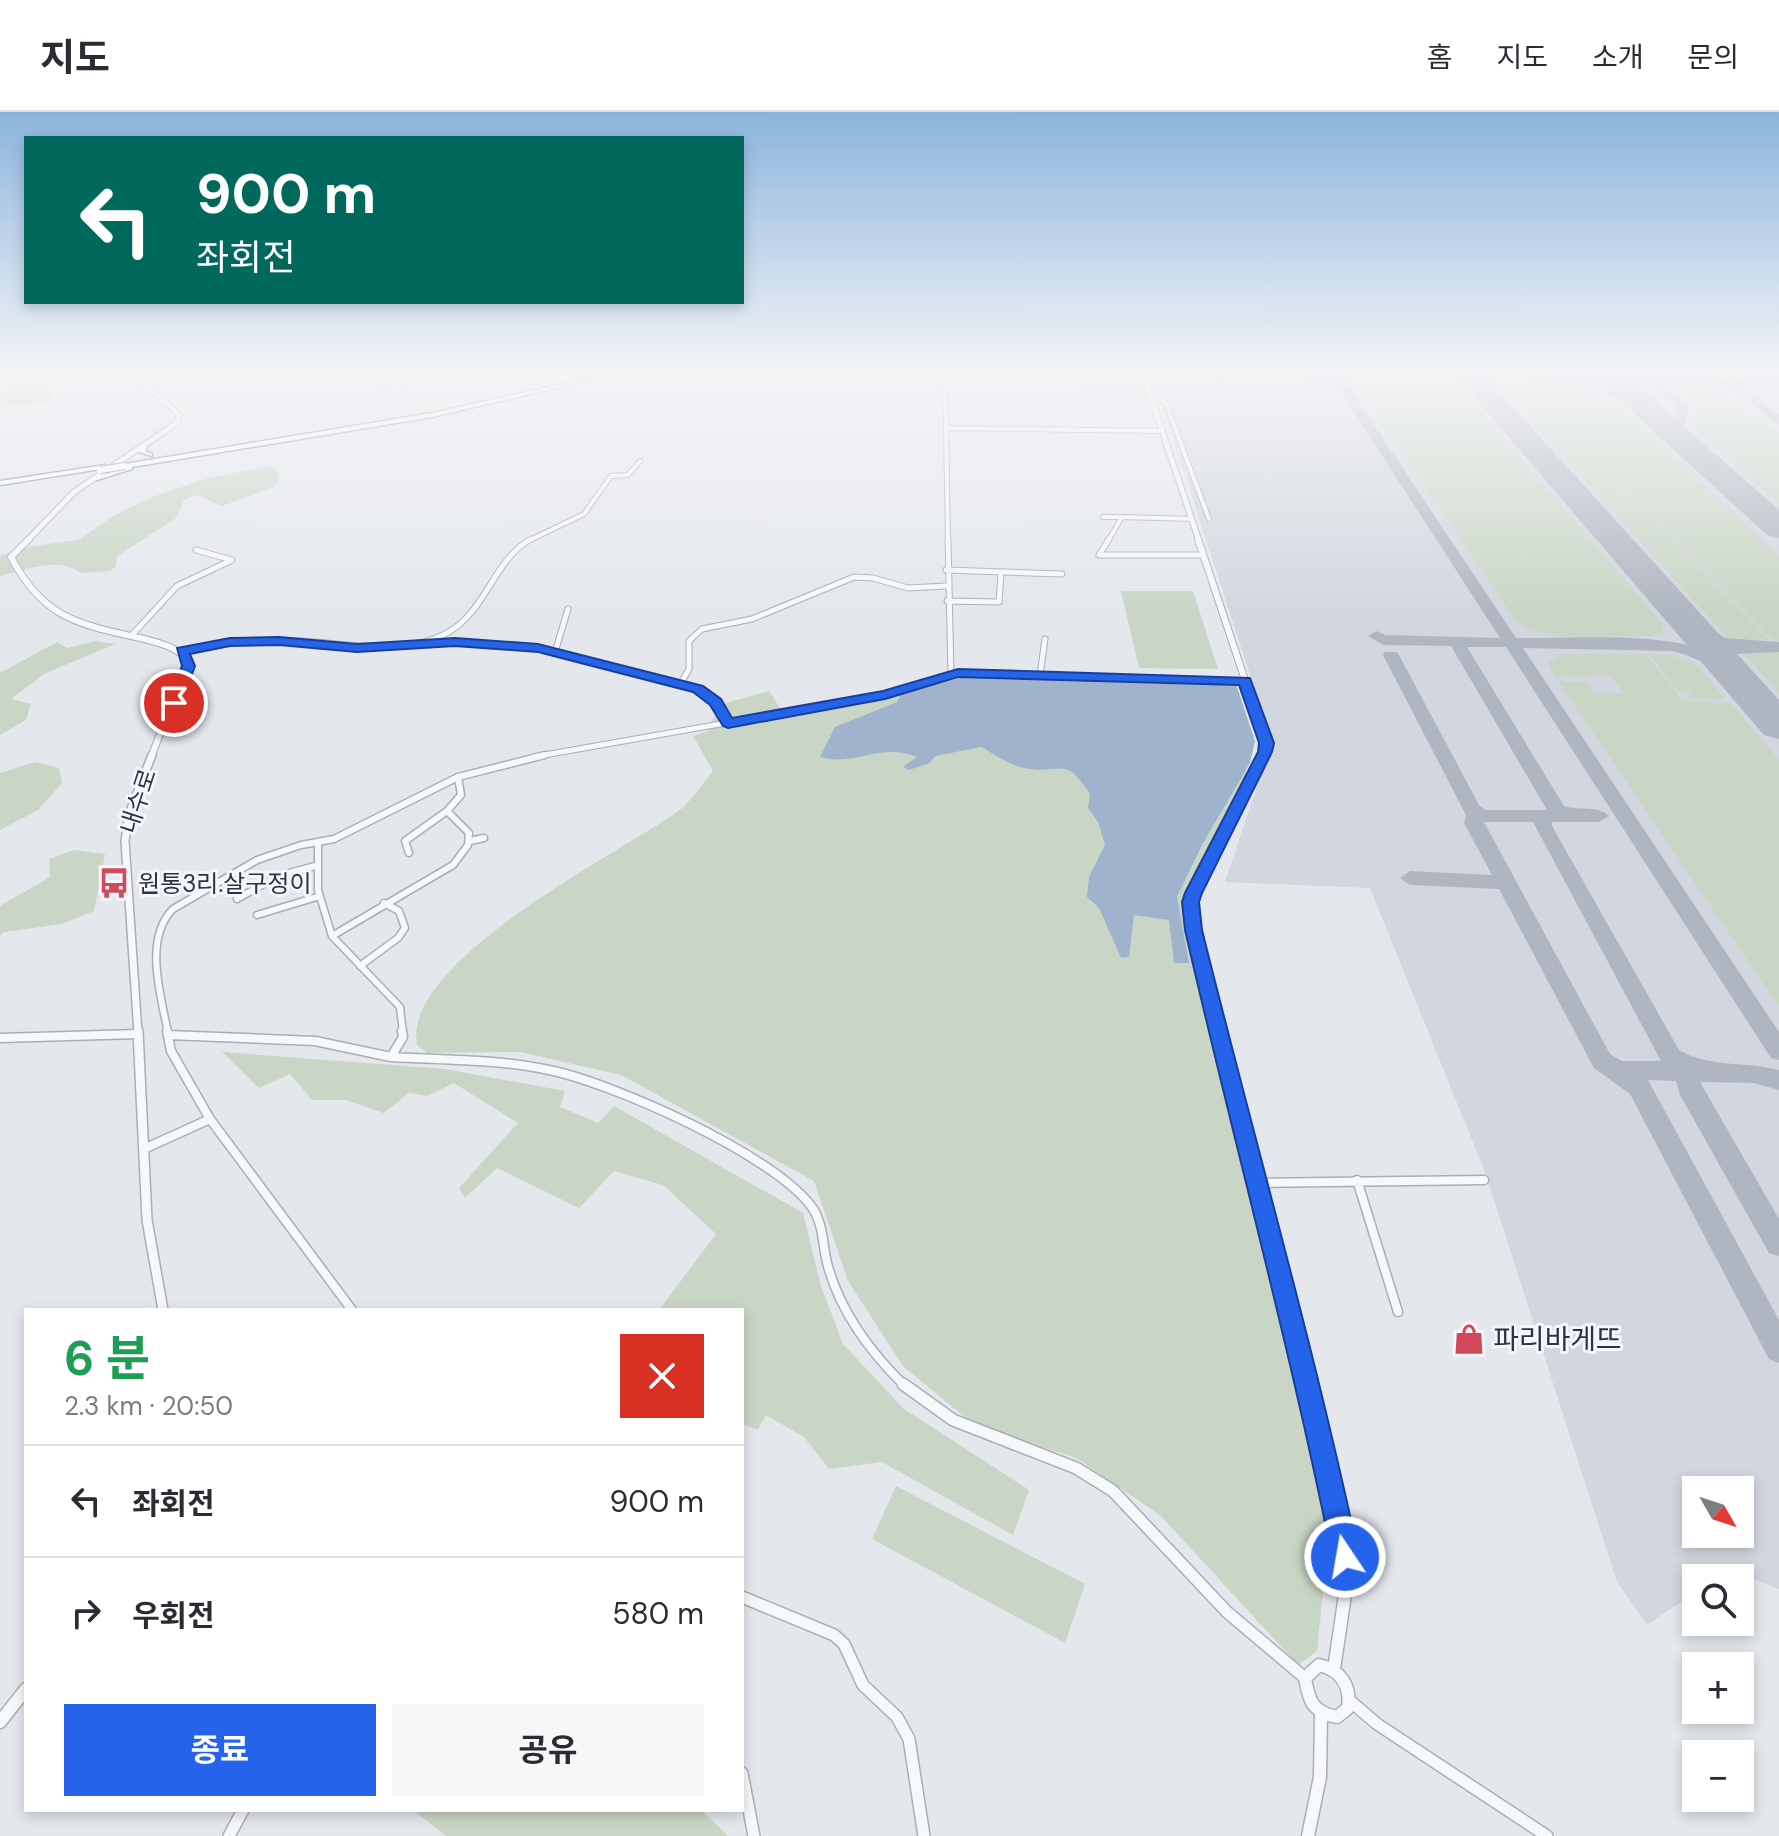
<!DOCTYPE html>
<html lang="ko">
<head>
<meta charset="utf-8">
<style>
	body { margin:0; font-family:"DM Sans","Noto Sans KR",sans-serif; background:#f7f7f7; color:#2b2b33; height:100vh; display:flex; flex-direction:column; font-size:30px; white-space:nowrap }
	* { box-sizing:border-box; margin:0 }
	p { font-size:26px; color:#7c7c81 }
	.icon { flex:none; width:44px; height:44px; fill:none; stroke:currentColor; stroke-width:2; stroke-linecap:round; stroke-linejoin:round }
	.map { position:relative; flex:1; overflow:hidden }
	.side { position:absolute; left:24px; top:1196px; width:720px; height:504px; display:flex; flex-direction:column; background:#fff; border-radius:0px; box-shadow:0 4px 12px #0003 }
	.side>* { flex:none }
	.banner { position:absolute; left:24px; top:24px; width:720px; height:168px; border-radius:0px; box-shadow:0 4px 12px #0003; background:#00695c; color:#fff; overflow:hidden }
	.needle { width:52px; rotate:129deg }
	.buttons { position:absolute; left:1682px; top:1364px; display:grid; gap:16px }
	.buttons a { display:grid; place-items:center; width:72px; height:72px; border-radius:0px; background:#fff; box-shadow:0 4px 12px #0003; font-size:40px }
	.pin { position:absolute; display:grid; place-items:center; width:68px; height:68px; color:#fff; margin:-34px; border:4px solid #fff; border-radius:50%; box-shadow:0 2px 8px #0007 }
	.me { position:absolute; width:88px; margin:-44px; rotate:348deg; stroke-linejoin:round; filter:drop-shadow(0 0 6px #0008) }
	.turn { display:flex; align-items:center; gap:28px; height:168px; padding:0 40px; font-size:36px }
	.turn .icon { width:104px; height:104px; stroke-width:2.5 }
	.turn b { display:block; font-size:56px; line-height:68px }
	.round { display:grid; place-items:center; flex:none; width:84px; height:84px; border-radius:0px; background:#f7f7f7 }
	.summary { display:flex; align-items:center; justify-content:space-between; height:136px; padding:0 40px }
	h1 { font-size:48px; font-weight:700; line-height:60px; color:#1e9e55 }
	.button { display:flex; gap:16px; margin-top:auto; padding:16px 40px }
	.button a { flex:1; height:92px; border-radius:0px; background:#2563eb; color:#fff; font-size:32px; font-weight:700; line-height:92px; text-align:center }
	.button a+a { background:#f7f7f7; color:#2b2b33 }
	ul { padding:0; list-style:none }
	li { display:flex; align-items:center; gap:24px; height:112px; padding:0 40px; border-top:2px solid #e1e1e2 }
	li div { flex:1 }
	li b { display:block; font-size:30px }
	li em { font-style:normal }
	header { display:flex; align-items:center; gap:48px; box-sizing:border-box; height:112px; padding:0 40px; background:#fff; border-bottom:2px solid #e1e1e2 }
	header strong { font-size:38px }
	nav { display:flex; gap:44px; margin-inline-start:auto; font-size:28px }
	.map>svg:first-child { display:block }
	.built { fill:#d2d6de; fill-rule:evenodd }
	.green { fill:#c9d6c5 }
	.water { fill:#9fb4cc }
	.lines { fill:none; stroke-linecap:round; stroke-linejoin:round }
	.taxiway { fill:#b0b6c1; fill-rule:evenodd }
	.runway { fill:#b0b6c1; fill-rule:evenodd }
	.minor-far4-casing { stroke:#a9aeb7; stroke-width:6 }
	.minor-far3-casing { stroke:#a9aeb7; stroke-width:7 }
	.minor-far2-casing { stroke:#a9aeb7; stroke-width:9 }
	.minor-far1-casing { stroke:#a9aeb7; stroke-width:11 }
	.minor-casing { stroke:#a9aeb7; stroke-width:14 }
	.tertiary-far4-casing { stroke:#a9aeb7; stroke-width:7 }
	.tertiary-far3-casing { stroke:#a9aeb7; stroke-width:8 }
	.tertiary-far2-casing { stroke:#a9aeb7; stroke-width:10 }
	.tertiary-far1-casing { stroke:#a9aeb7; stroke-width:12 }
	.tertiary-casing { stroke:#a9aeb7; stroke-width:15 }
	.trunk-casing { stroke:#8b94a3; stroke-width:3 }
	.minor-far4 { stroke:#f7f8fa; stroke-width:4 }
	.minor-far3 { stroke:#f7f8fa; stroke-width:5 }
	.minor-far2 { stroke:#f7f8fa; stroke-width:6 }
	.minor-far1 { stroke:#f7f8fa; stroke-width:8 }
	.minor { stroke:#f7f8fa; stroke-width:11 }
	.tertiary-far4 { stroke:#f7f8fa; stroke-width:5 }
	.tertiary-far3 { stroke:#f7f8fa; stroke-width:6 }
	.tertiary-far2 { stroke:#f7f8fa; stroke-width:7 }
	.tertiary-far1 { stroke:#f7f8fa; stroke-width:9 }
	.tertiary { stroke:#f7f8fa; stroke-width:12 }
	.trunk { fill:#fff; fill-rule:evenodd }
	.rail { stroke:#7d8696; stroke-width:2; stroke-dasharray:2 5; stroke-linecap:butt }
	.trunk-bridge-casing { stroke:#8b94a3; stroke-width:8; stroke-linecap:butt }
	.trunk-bridge { stroke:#fff; stroke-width:6 }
	.route { fill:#2563eb; stroke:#184099; stroke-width:2 }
	.labels { text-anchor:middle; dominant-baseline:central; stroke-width:6; stroke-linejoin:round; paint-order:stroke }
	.street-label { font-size:24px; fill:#2b3445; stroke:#f4f6f9 }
	.poi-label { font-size:24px; fill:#2b3445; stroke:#f4f6f9; text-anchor:start }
	.near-poi-label { font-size:28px; fill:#2b3445; stroke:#f4f6f9; text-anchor:start }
</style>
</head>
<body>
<header>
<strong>지도</strong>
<nav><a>홈</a><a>지도</a><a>소개</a><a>문의</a></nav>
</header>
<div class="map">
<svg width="1779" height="1724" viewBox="0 0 1779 1724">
	<rect width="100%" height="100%" fill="#e4e7ec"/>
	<path class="built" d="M1170 259H1779V1477L1730 1458 1717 1466H1696V1480L1647 1513 1617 1470 1485 1060 1370 776 1225 770 1272 630 1154 268H1172ZM1696 1378H1740V1422H1696Z"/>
	<path class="green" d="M368 259H502L462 271 445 268 384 275 360 267Z
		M1359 259H1447L1662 511 1663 520 1652 524C1611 523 1550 534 1516 509L1370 295 1399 297 1394 291 1368 292 1356 275 1364 266Z
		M1485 259H1506L1525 264 1607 347 1529 265 1614 289 1779 443V529L1771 527 1628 378H1617L1630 382 1769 528 1728 526Z
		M23 262 26 270 51 280 52 291 0 295V282L21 275Z
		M1684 276 1721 281 1779 320V391L1693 316 1698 296 1678 278Z
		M270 354 279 363 276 374 222 394 197 383 184 388 176 406 116 445V454L110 459 81 461C58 444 26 458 0 464V444L33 434 78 428 115 403 155 384 208 366Z
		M1121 479H1193L1218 557 1139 556Z
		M96 529 115 532 44 562 11 587 31 592 26 608 0 623V561L57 530 67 536Z
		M1751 540H1779V581L1745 544Z
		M1563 542H1646L1682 588 1732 592 1779 648V895L1558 569 1586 570 1595 581H1624L1610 563 1555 565 1548 551Z
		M1649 542 1672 543 1696 553 1726 587 1683 586 1694 581 1677 578Z
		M965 565 1083 569 1250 636 1246 661 1181 789 1284 1202 1328 1431 1317 1539 1298 1553 1161 1404 1076 1346 973 1312 903 1254 848 1169 814 1069 621 963 520 940 427 941 417 933C401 849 618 742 677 700 691 690 702 672 713 659L693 624 708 619 719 593 769 579 785 604Z
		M35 650 59 656 62 671 38 698 0 718V661Z
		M74 738 105 742 94 799 62 812 4 820 0 824V794L50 765 49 747Z
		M222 940 445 957 565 979 560 995 598 1011 614 994 803 1101 821 1174 843 1232 904 1297 1029 1378 1013 1423 882 1350 829 1357 804 1325 766 1303 758 1318 742 1312V1198H659L716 1122 663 1073 614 1059 579 1096 497 1056 465 1086 459 1076 518 1011 454 971 427 984 409 981 383 1001 346 988H312L290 962 259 976Z
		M896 1374 1085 1472 1065 1531 872 1427Z
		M413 1698H701L728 1724H446Z"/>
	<path class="water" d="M965 565 1236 572 1255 629 1250 651 1202 733 1177 785 1189 851H1174L1169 808 1134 803 1129 845 1121 846 1099 796 1087 785 1089 765 1105 733 1098 710 1088 696 1090 682C1065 644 1063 661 1030 657 1013 655 996 644 982 635L935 644 930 651 909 658 903 655 917 645C876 630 859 655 820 645L835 615 897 590 901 582Z"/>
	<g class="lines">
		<path class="taxiway" d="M1291 259C1306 258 1317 267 1331 265L1328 259H1338L1516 526C1573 527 1670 518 1720 544L1725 535 1704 529 1683 515 1681 512 1689 507 1726 526 1779 530V540L1736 542 1731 556C1717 559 1689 542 1672 539L1523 536 1779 920V948L1771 946 1506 535H1467L1564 694C1578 699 1599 693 1609 704L1599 710H1552V714L1679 938C1710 956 1745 949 1779 958V978L1754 971 1700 970 1779 1107V1144L1769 1141 1680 983 1676 969 1648 968 1779 1208V1251L1769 1247 1630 982 1594 956 1499 777 1410 773 1400 766 1410 759 1492 763 1464 711 1466 703 1383 543 1385 540H1397L1399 543 1479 693 1485 698H1547L1451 534 1383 533 1368 524 1376 519 1386 523 1500 526 1335 271 1316 272ZM1484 710H1533L1661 949H1622L1610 942Z
			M1512 259H1530L1558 266 1779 267V273H1737L1779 303V313L1736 280 1719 273H1663L1690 294 1681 323 1675 327 1669 323 1678 295 1645 273 1630 274 1623 280 1645 290V294L1641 295 1609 282 1604 272H1558Z"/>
		<path class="runway" d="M1452 259H1480L1779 588V627L1764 623Z
			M1609 259 1622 260 1779 398V426L1767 423 1602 272 1598 266Z"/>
		<defs>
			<path id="minor-far4" d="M945 259 948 429
				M1080 271H1145
				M1152 289H1165L1209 407
				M946 316 1163 319
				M1103 405H1122
				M528 429 584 402 611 364 628 363 640 349
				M1108 429 1122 405 1192 407"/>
			<path id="minor-far3" d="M948 427 951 562
				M1109 427 1099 443H1203
				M946 458 1062 462
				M947 489 999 490 1001 461
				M132 523 177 474 232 448 196 438
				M429 530 538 536 698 577 716 590 728 611
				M182 539C222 529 262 527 303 529 350 532 404 544 447 521 487 499 493 448 531 427
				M555 540 568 497
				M1040 563 1045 527
				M680 573 689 557V529L702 517 752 507 854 465 873 466 908 476 946 474
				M533 645 885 583 951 562 1245 569"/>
			<path id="minor-far2" d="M470 729 484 726
				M318 730V778L332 824 453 753 468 733 469 721 447 699 461 683 458 665
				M409 741 405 729 447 699
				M237 787 278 764 315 754
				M257 803 320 784
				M332 824 400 895 403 921
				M360 854 398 826 405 816 399 799 384 791
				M168 921C161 884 143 827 173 797L257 748 301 733 334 727 458 665 545 643"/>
			<path id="minor-far1" d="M167 919 171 939 210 1007 352 1198
				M402 919 403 925 391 945C444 948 497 947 549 958 613 971 772 1042 811 1094 825 1112 822 1138 829 1158 843 1204 871 1241 905 1274
				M168 923 315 929 391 945
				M0 926 138 922
				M146 1036 210 1007
				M1357 1068 1398 1200
				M1256 1071 1484 1068"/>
			<path id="minor" d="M903 1272 953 1308 1076 1356 1113 1379 1227 1500 1305 1566
				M742 1485 834 1523 844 1532 863 1573 897 1605 909 1627 924 1724
				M1349 1588 1377 1612 1547 1724
				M742 1661 754 1724
				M229 1724 243 1698"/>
			<path id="tertiary-far4" d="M1142 259 1199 429
				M27 429 74 380 177 311 179 304 174 298 130 259"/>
			<path id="tertiary-far3" d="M29 427 11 445C43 506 77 512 140 526 160 531 175 534 189 549L151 645
				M1198 427 1266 631 1262 645"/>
			<path id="tertiary-far2" d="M138 921 125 729 129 702 152 643
				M1218 921 1191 790 1259 658 1263 643"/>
			<path id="tertiary-far1" d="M138 919 147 1108 163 1198
				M1218 919 1309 1274"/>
			<path id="tertiary" d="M1309 1272 1345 1445V1483L1334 1557
				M1319 1553C1341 1558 1351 1574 1348 1596L1337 1605C1312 1600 1309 1589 1305 1566Z
				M0 1610 26 1577
				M1308 1724 1320 1665 1321 1602"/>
			<path id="trunk" d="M620 259H629L432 305 132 355V357L97 368 92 367 124 356 122 354 125 352 432 301Z
				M144 332 147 334 145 339 152 342V344L139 340 141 334Z
				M105 353 108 355 107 356 0 373V369Z"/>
		</defs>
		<use href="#minor-far4" class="minor-far4-casing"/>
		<use href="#minor-far3" class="minor-far3-casing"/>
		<use href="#minor-far2" class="minor-far2-casing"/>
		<use href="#minor-far1" class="minor-far1-casing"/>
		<use href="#minor" class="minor-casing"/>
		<use href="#tertiary-far4" class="tertiary-far4-casing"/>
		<use href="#tertiary-far3" class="tertiary-far3-casing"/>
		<use href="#tertiary-far2" class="tertiary-far2-casing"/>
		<use href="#tertiary-far1" class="tertiary-far1-casing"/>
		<use href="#tertiary" class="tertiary-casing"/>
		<use href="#trunk" class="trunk-casing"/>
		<use href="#minor-far4" class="minor-far4"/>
		<use href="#minor-far3" class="minor-far3"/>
		<use href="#minor-far2" class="minor-far2"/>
		<use href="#minor-far1" class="minor-far1"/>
		<use href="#minor" class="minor"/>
		<use href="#tertiary-far4" class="tertiary-far4"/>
		<use href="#tertiary-far3" class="tertiary-far3"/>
		<use href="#tertiary-far2" class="tertiary-far2"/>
		<use href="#tertiary-far1" class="tertiary-far1"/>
		<use href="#tertiary" class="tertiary"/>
		<use href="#trunk" class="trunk"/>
		<path class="rail" d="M1213 259 1221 275"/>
		<defs>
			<path id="trunk-bridge" d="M100 358 125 354"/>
		</defs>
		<use href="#trunk-bridge" class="trunk-bridge-casing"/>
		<use href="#trunk-bridge" class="trunk-bridge"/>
	</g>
	<linearGradient id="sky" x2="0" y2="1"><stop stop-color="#8bb4dd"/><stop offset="0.52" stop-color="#f3f4f6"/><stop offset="1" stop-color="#f3f4f6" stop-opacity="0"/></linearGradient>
	<rect width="1779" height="500" fill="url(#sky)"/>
	<path class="route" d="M279 525 357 532 455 526 538 532 703 574 721 587 732 606 883 579 958 557 1250 566 1274 631 1272 640 1202 781 1199 790 1202 818C1254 1027 1314 1234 1359 1445L1355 1455 1345 1459 1336 1455 1332 1445C1290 1234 1233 1027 1185 818L1182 790 1185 781 1258 640 1259 631 1239 573 958 565 885 587 728 616 723 614 710 593 693 580 538 540 455 534 357 540 279 533 230 534 190 542 195 554 181 591 174 595 167 591 182 554 177 536 230 526Z"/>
	<defs>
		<symbol id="bus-bare" viewBox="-9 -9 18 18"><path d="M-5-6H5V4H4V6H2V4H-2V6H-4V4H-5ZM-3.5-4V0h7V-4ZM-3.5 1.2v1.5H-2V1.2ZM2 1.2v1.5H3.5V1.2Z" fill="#d1495b" stroke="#f4f6f9" stroke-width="2.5" paint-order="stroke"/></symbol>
		<symbol id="shop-bare" viewBox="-9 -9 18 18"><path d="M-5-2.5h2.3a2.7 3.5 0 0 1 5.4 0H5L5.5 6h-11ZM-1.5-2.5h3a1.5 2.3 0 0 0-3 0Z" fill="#d1495b" stroke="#f4f6f9" stroke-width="2.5" paint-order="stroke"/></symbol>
	</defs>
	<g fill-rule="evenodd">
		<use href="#bus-bare" x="92" y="749" width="44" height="44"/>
		<use href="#shop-bare" x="1447" y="1205" width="44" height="44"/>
	</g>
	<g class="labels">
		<g class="street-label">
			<text transform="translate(138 689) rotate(-72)">내수로</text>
		</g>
		<g class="poi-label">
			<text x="138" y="771">원통3리.살구정이</text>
		</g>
		<g class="near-poi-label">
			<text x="1493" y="1227">파리바게뜨</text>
		</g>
	</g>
</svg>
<div class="buttons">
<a><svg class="needle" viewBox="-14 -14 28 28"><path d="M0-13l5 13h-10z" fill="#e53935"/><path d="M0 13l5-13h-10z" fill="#7c7c81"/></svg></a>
<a><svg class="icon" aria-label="search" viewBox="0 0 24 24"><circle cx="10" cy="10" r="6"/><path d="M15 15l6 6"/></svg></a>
<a>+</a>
<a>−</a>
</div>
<div class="pin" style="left:174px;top:591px;background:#d93025"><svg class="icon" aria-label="arrive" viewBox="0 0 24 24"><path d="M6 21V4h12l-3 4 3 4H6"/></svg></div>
<svg class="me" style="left:1345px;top:1445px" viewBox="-20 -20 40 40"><circle r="17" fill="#2563eb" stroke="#fff" stroke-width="3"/><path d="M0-11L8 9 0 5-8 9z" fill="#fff"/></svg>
<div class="banner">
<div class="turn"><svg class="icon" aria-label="left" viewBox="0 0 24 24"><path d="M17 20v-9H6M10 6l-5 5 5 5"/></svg><div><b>900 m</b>좌회전</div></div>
</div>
<section class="side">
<div class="summary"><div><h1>6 분</h1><p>2.3 km · 20:50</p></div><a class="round" style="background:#d93025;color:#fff"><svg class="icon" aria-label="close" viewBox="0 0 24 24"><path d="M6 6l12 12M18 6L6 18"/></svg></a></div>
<ul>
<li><svg class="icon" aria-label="left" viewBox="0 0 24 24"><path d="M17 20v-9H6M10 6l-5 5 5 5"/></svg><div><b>좌회전</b></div><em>900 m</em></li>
<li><svg class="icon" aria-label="right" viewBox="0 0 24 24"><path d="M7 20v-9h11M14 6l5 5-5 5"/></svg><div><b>우회전</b></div><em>580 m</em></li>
</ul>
<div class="button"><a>종료</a><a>공유</a></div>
</section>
</div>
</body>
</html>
